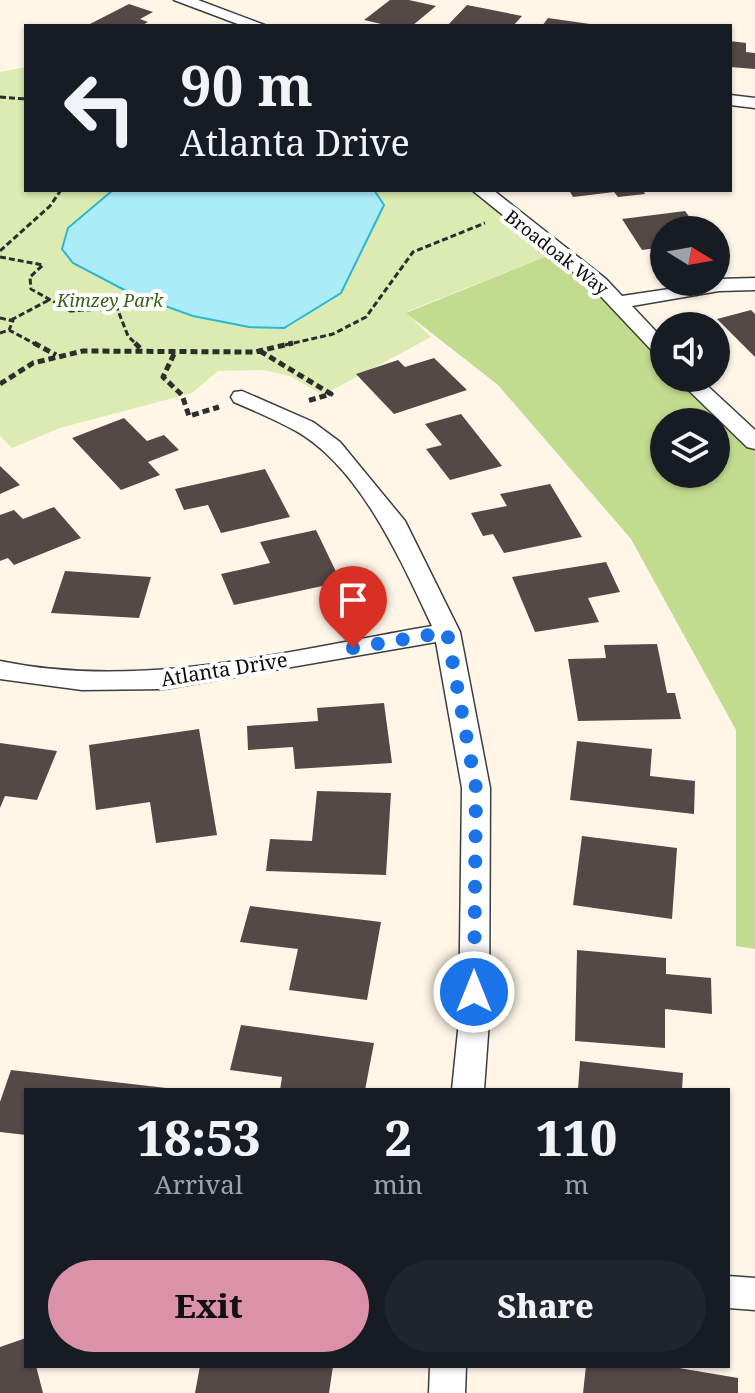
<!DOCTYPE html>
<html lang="en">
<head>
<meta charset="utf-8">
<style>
	body { margin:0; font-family:"Noto Serif",serif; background:#20242c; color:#f1f3f6; height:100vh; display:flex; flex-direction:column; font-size:30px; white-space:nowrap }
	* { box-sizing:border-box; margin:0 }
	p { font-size:26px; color:#9ea1a6 }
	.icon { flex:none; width:44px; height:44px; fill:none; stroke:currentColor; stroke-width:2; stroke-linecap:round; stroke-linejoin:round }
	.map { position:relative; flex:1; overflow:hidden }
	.panel { position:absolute; left:24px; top:1088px; width:706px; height:280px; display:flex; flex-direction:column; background:#171b24; border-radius:0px; box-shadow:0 2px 6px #0004 }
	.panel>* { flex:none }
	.banner { position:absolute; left:24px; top:24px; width:708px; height:168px; border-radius:0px; box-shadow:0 2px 6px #0004; background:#171b24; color:#f1f3f6; overflow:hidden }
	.needle { width:52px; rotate:101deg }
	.tools { position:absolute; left:650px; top:216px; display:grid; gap:16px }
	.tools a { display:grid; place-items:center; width:80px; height:80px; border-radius:50%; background:#171b24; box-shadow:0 2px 6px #0004; font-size:40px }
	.pin { position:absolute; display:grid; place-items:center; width:68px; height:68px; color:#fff; margin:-82px -34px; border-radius:50% 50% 50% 0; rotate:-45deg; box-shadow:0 0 8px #0007 }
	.pin .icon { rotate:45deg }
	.me { position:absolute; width:88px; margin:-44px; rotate:0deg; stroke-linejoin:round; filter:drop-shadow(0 0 6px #0008) }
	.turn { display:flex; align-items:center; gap:28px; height:168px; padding:0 24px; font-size:36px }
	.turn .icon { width:104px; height:104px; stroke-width:2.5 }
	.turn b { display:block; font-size:56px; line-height:68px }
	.eta { display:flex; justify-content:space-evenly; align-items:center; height:136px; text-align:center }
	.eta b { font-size:48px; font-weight:800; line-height:56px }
	.button { display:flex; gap:16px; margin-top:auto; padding:16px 24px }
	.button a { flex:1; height:92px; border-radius:48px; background:#db92a8; color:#111; font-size:32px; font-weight:800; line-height:92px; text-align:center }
	.button a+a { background:#20242c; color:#f1f3f6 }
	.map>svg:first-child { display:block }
	.green { fill:#dbebb1 }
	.forest { fill:#c2dc8f; fill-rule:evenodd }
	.water { fill:#aaedf9; stroke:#2db6d4; stroke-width:2 }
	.building { fill:#544946 }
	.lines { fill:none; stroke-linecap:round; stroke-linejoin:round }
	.minor-casing { stroke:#3e3e3e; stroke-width:3 }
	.path-far1 { stroke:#2d2d2d; stroke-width:3; stroke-dasharray:6 3; stroke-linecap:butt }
	.path { stroke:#2d2d2d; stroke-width:5; stroke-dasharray:7 4; stroke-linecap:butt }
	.minor { fill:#fff; fill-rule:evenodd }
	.route { stroke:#1a73e8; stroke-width:14; stroke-dasharray:0 25.2 }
	.labels { text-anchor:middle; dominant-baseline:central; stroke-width:8; stroke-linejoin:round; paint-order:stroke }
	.far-street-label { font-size:18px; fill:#0b0b0b; stroke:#fff }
	.far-park-label { font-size:18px; font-style:italic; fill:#396519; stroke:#fff }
	.street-label { font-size:20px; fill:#0b0b0b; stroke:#fff }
</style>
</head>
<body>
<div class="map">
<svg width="755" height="1393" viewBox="0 0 755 1393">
	<rect width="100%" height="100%" fill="#fff6e8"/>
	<path class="green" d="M26 67V190H471L557 252 406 312 431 337 323 395 290 376 264 370 218 371 192 393 60 428 12 448 0 436V72Z"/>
	<path class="forest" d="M557 252 664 359V378H683L755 450V949L736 946V730L631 539 498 385 406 313ZM664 422H716V474H664Z"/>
	<path class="water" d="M113 190H374L384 205 341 293 284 328 249 327 193 316 132 294 73 263 62 249 68 228Z"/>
	<path class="building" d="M390 0H409L436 6 412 26H390L364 20Z
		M129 4 153 12 140 19 148 22 141 26H86Z
		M467 5 522 16 513 26H447Z
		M548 18 590 24 589 26H542Z
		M730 41 746 43V52L755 53V69L730 67Z
		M569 190H643L645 194 618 197 614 192 573 197Z
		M685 211 699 230H664V247L642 250 622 219Z
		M751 310 755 314V357L717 319Z
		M434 358 467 390 394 414 356 374 398 360 405 367Z
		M461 414 502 466 450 480 426 449 442 445 425 424Z
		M124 418 147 441 164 435 179 450 148 462 160 475 121 490 72 438Z
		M0 466 20 485 0 494Z
		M265 469 290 517 221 533 208 505 184 510 175 489Z
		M550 484 582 537 504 553 493 534 483 536 471 513 507 506 500 494Z
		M54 507 81 538 14 565 8 558 0 561V515L14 510 23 519Z
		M316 530 341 582 234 605 221 574 270 563 260 542Z
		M606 562 620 592 588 598 599 622 535 632 512 577Z
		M65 571 151 577 139 618 51 613Z
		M657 644 667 693H675L681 719 578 721 568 659 606 658 604 645Z
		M384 703 392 763 295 769 293 747 248 750 247 726 318 721 317 708Z
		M199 729 217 835 156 843 150 802 96 810 89 745Z
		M577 741 652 749 650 776 695 781 694 814 570 800Z
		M0 743 57 751 37 800 5 796 0 808Z
		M317 791 391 793 386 875 266 871 270 839 312 841Z
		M582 836 677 848 672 919 573 905Z
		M250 906 381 922 367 1000 289 990 298 949 240 942Z
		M577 950 666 958V974L711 978 712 1014 665 1009V1048L575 1041Z
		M241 1025 374 1043 365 1090H280L282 1077 230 1070Z
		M580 1061 683 1073 682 1090H578Z
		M11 1070 166 1088V1090H26V1135L0 1132V1102Z
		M26 1338V1366H36L43 1393H0V1347Z
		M200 1366H333L329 1393H195Z
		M586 1366H667L738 1378V1393H583Z"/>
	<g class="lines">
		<defs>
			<path id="minor" d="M174 0H198L267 26H243Z
				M730 95 755 98V108L730 105Z
				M472 190H493L606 279 622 296 716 282 719 279 755 278V290L719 291 632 306 664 340V358L657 356 592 287Z
				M676 378H699L755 430V449L747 447Z
				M242 391 313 422 340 442 405 521 460 632 490 788 489 1021 484 1090H452L459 1021 462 788 436 642 164 689 82 690 0 679V661C142 691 291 650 432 626 401 561 361 468 296 431 276 420 255 411 234 402L231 397 234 392Z
				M728 1276 755 1278V1310L728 1308Z
				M430 1366H466L465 1393H429Z"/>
		</defs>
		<use href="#minor" class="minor-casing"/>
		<path class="path-far1" d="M0 97 26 99
			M0 251 50 206 61 190
			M0 257 43 265 30 277 31 289 70 311 117 308 128 336 137 345
			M0 318 13 321 9 330
			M11 320 49 300
			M0 333 9 330 37 345
			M285 345 333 334 366 317 413 252 485 223"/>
		<path class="path" d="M34 343 56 355
			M135 343 141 349
			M260 351 331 394 307 401
			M174 354 163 377 182 395 189 416 219 407
			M0 384 33 363 83 351 255 352 293 343"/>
		<use href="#minor" class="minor"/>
	</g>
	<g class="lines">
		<path class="route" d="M353 648 447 632 476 788 474 992"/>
	</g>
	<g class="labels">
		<g class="far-street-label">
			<text transform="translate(557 252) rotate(38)">Broadoak Way</text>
		</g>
		<g class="far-park-label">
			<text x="110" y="300">Kimzey Park</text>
		</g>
		<g class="street-label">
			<text transform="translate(224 669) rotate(-9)">Atlanta Drive</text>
		</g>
	</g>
</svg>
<div class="tools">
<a><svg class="needle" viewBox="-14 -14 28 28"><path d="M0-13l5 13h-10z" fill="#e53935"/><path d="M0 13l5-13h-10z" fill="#9ea1a6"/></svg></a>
<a><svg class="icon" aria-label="sound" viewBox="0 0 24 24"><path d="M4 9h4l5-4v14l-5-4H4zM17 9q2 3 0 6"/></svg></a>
<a><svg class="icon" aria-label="layers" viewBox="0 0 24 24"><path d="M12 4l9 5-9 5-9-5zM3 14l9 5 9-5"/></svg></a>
</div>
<div class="pin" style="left:353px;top:648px;background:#d93025"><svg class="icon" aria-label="arrive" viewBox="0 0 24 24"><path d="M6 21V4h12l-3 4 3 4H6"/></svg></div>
<svg class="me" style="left:474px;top:992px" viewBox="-20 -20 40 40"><circle r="17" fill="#1a73e8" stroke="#fff" stroke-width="3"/><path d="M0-11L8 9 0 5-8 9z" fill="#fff"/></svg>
<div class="banner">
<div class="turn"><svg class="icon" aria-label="left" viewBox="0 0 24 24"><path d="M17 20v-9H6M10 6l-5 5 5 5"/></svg><div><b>90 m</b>Atlanta Drive</div></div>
</div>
<section class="panel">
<div class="eta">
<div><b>18:53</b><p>Arrival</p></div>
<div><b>2</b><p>min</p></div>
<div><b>110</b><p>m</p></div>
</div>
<div class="button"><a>Exit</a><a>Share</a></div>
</section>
</div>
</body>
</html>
